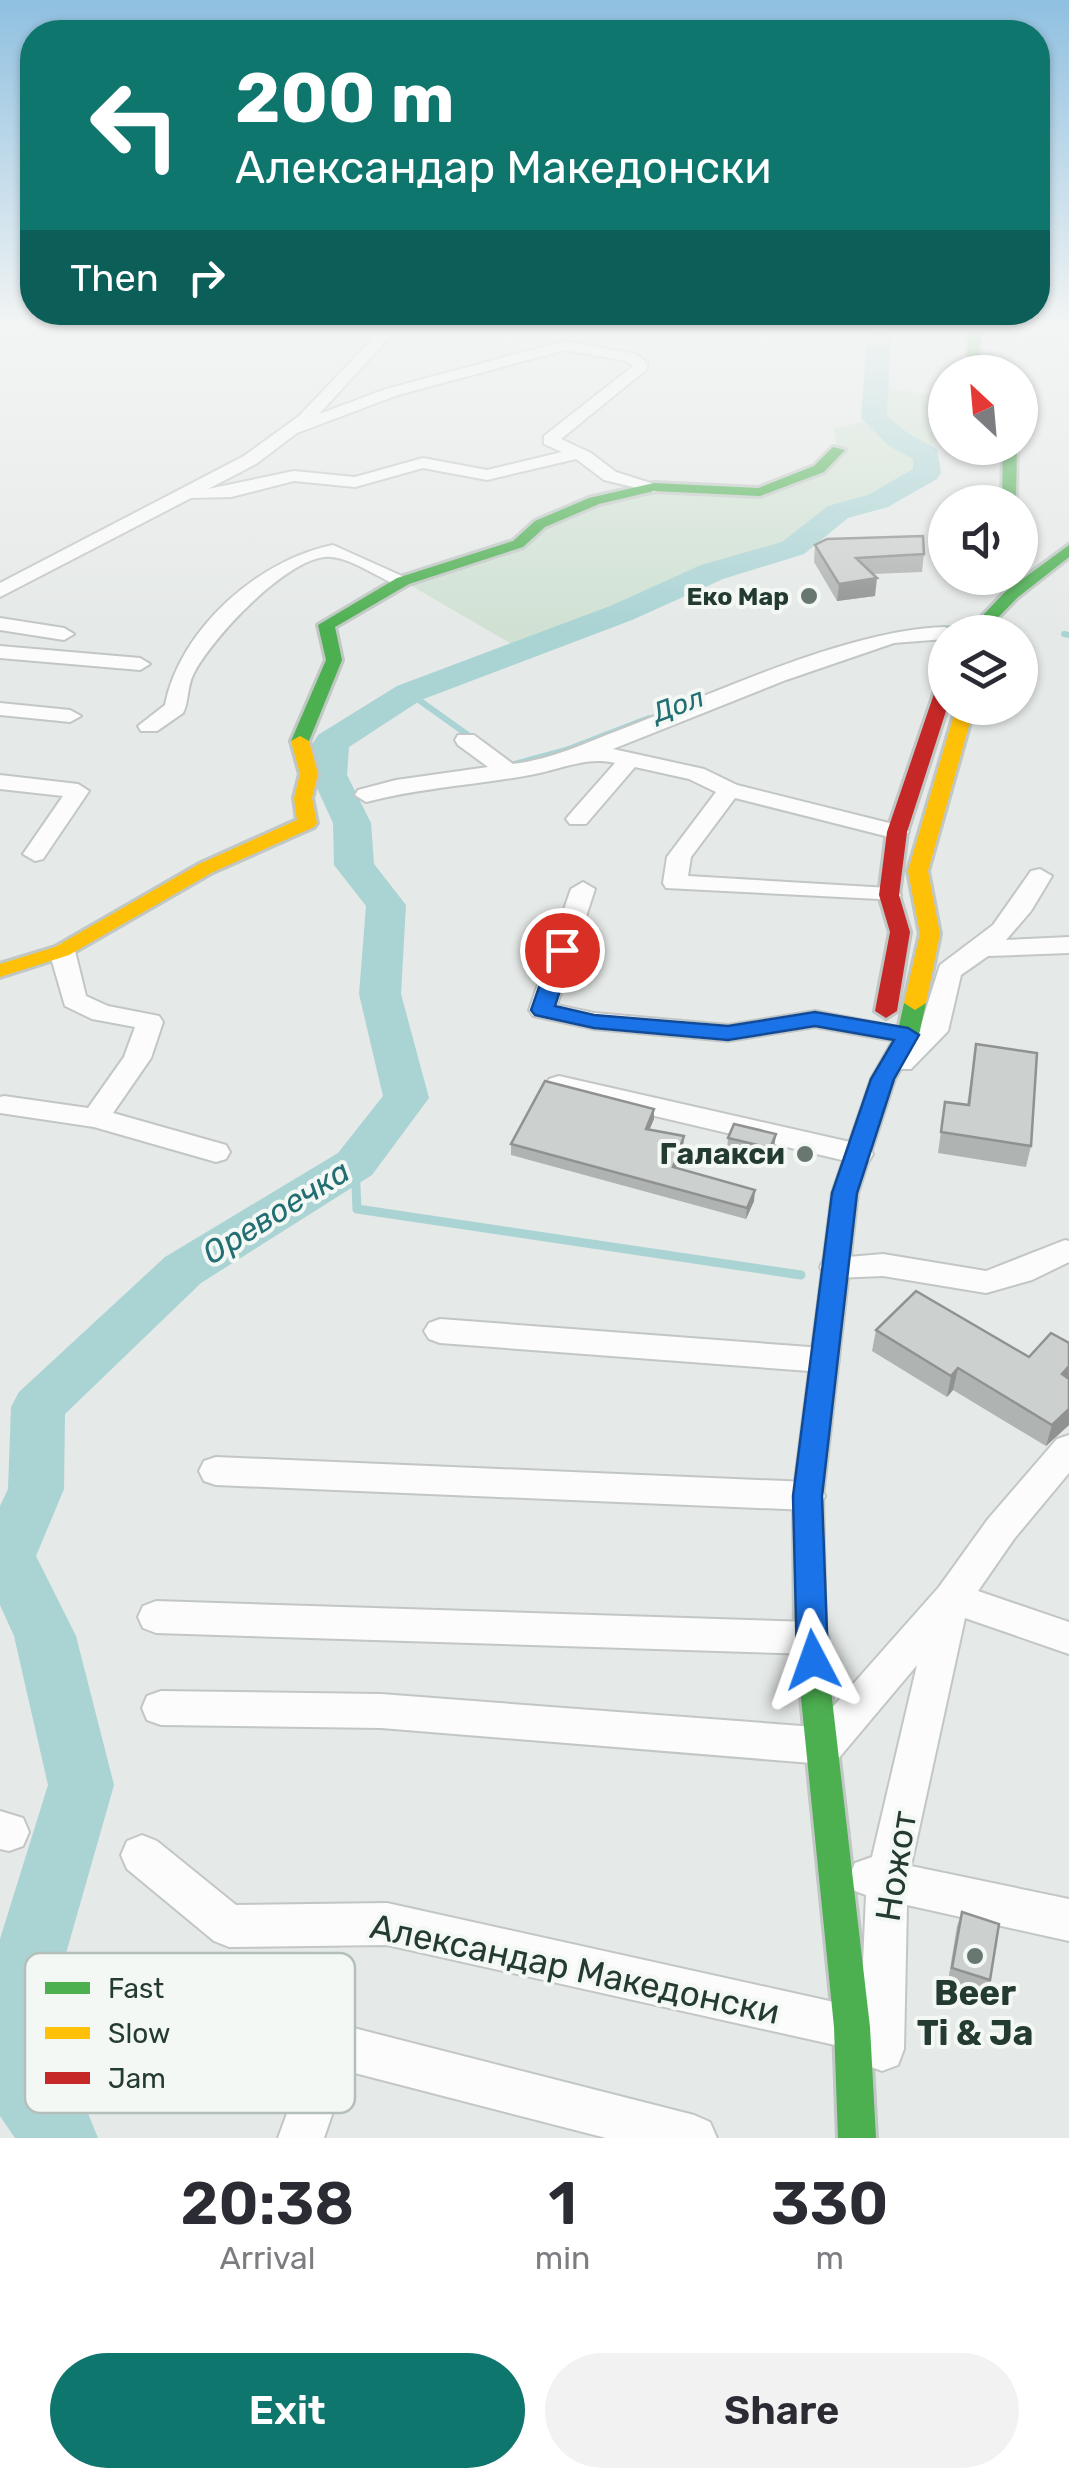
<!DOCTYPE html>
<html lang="en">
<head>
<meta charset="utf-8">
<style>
	body { margin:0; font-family:Rubik,sans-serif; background:#f2f2f3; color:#2b2b33; height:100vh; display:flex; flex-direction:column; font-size:38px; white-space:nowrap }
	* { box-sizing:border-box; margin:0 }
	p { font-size:32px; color:#7c7c81 }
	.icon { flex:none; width:55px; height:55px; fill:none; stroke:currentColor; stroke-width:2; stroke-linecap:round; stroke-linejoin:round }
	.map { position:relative; height:2138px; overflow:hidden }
	.details { display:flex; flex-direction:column; background:#fff; flex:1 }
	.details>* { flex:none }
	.banner { position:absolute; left:20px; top:20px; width:1030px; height:305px; border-radius:40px; box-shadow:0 2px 8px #0004; background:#0f766e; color:#fff; overflow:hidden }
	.needle { width:65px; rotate:334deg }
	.fabs { position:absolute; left:928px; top:355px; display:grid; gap:20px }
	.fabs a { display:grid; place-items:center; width:110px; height:110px; border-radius:50%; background:#fff; box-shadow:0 2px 8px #0004; font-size:50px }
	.pin { position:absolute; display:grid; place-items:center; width:85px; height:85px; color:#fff; margin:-42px; border:5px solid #fff; border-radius:50%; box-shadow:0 2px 10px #0007 }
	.me { position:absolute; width:110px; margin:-55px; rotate:356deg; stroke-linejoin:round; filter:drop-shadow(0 0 8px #0008) }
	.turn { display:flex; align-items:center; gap:35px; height:210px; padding:0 50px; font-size:45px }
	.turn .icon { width:130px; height:130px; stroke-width:2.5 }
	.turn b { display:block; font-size:70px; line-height:85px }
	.then { display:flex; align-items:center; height:95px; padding:0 50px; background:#0003; gap:20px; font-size:38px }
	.eta { display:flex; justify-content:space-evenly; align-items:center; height:170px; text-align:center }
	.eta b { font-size:60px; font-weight:600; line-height:70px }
	.action { display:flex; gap:20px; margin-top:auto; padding:20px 50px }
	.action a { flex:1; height:115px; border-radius:60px; background:#0f766e; color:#fff; font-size:40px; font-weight:600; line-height:115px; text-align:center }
	.action a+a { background:#f2f2f3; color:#2b2b33 }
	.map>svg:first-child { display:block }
	.green { fill:#d0e1d3 }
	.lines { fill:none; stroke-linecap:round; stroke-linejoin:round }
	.stream-far1 { stroke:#aad3d4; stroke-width:6 }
	.stream { stroke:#aad3d4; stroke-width:9 }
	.river { fill:#aad3d4; fill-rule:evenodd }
	.street-casing { stroke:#c2c6c4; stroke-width:4 }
	.fast-casing { stroke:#c0c7c4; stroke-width:6 }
	.slow-casing { stroke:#c0c7c4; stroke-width:6 }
	.jam-casing { stroke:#c0c7c4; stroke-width:6 }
	.street { fill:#fbfcfb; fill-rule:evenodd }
	.fast { fill:#4caf50; fill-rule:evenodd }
	.slow { fill:#ffc107; fill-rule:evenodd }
	.jam { fill:#c62828; fill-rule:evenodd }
	.wall { fill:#afb3b1 }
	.shaded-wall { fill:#8f9290 }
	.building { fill:#ccd0ce; stroke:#8f9290; stroke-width:2.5 }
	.route { fill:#1a73e8; stroke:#114b97; stroke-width:2.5 }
	.poi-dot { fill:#687871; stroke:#f3f8f5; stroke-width:4 }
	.labels { text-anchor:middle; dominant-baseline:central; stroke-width:8; stroke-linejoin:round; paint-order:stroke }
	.far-poi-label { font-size:25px; font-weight:bold; fill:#243b32; stroke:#f3f8f5; text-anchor:end }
	.far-water-label { font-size:28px; font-style:italic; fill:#236e72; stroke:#f3f8f5 }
	.poi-label { font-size:30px; font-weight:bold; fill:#243b32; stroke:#f3f8f5; text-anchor:end }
	.water-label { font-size:32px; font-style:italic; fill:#236e72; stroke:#f3f8f5 }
	.near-street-label { font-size:35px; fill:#243b32; stroke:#f3f8f5 }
	.near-poi-label { font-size:35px; font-weight:bold; fill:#243b32; stroke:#f3f8f5 }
	.key { fill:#f3f8f5; stroke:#b5bfba; stroke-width:2.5 }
	.key-label { font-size:28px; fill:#243b32 }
</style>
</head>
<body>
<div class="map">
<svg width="1069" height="2138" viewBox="0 0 1069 2138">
	<rect width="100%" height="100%" fill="#e5e9e7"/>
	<path class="green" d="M874 385 945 398V433C929 443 927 454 927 473L878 501 838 512 793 548 712 572 621 613 522 650 403 581 518 544 540 524 654 487 760 492 838 451 834 429 874 418Z"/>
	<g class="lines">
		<path class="stream-far1" d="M939 629 969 627
			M1064 634 1069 635
			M409 693 475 740
			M511 765 566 750 649 718"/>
		<path class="stream" d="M355 1164 357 1209 801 1275"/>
		<path class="river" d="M862 329H886L891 338 887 416 909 434 937 449 941 473 937 479 888 507 848 518 804 554 723 579 632 620 421 700 349 747 347 775 371 823 374 864 406 905 401 994 429 1098 372 1175 201 1283 65 1414 64 1489 36 1556 76 1636 114 1785 55 1992 58 2072 87 2111 98 2138H15L0 2116V1939L48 1785 14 1636 0 1605V1506L8 1489 11 1407 19 1392 165 1257 338 1153 383 1096 359 994 366 906 334 865 333 823 311 775 313 743 318 735 397 686 610 606 701 565 782 542 828 506 868 495 913 469V459L889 446 861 418 867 338Z"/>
		<defs>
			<path id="street" d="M382 329H397L319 414 386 389 565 341 636 354 647 363V369L561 439 591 453 616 472 663 487 654 492 604 480 576 459 487 480 423 468 355 487 294 481 231 497 191 498 0 597V583L244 456 299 416ZM565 350 626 361 633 366 544 436V444L562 452 487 470 423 458 355 477 294 471 208 489 256 464 297 433 398 395Z
				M333 545 413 581 403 587C380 580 355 559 331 557 290 553 209 641 193 675 187 687 189 701 183 713L157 731H141L138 726 165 705C180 629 258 560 333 545Z
				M0 618 64 628 74 634 64 640 0 630Z
				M945 627 955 632H945V639L894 643 786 680 613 749 704 769 737 785 905 827 909 832 897 839 735 798 691 857 688 876 889 888 901 895 898 900 666 888 663 883 667 857 716 792 689 779 635 767 586 824H570L566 819 570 814 615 763C586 756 559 770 530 775 475 785 420 788 366 802L355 795 358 790 396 780 488 767 458 745 455 740 458 735H474L513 764C553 759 585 743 622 729 716 693 847 630 945 627Z
				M0 646 140 658 150 664 140 670 0 658Z
				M0 703 70 710 81 716 70 722 0 715Z
				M0 775 78 784 89 791 43 859 35 861 23 854 63 796 0 789Z
				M1040 869 1052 876 1031 911 1006 940 1069 937V953L988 956 961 975 948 1031 911 1069H891L887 1063 906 1043 815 1027 728 1041 594 1029 533 1016 529 1010 571 889 583 882 595 889 557 1005 594 1013 728 1025 815 1011 919 1031 940 965 993 925 1031 871Z
				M62 943 75 951 86 996 108 1006 159 1016 163 1022 151 1058 113 1113 226 1145 230 1152 226 1159 216 1162 94 1127 0 1113V1097L4 1096 88 1108 124 1057 135 1027 92 1019 65 1006 49 951Z
				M559 1076 859 1144 869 1147 873 1154 869 1161 859 1164 549 1091 545 1085 549 1079Z
				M1065 1240 1069 1241V1262L1032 1280 986 1293 883 1276 835 1278 824 1275 820 1267 824 1259 883 1254 986 1271Z
				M440 1319 823 1348 835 1351 839 1360 835 1369 823 1372 440 1343 429 1339 424 1331 429 1323Z
				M1069 1435V1473L1014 1539 978 1591 1069 1622V1654L965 1618 911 1866 1069 1899V1941L907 1905 904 2049 898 2065 882 2071 866 2065 860 2046 853 2049 387 1945 229 1947 214 1941 127 1869 121 1855 127 1841 142 1835 157 1841 236 1905 387 1903 861 2008 866 1895 855 1891 849 1877 855 1863 872 1857 917 1665 838 1759 824 1764 381 1728 161 1725 147 1720 142 1708 147 1696 161 1691 381 1694 815 1727 939 1587 988 1519 1057 1439Z
				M216 1457 808 1482 820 1486 825 1496 820 1506 808 1510 216 1485 204 1481 199 1471 204 1461Z
				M156 1601 810 1622 823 1626 829 1638 823 1650 810 1654 156 1633 143 1628 138 1617 143 1606Z
				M0 1811 23 1818 29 1832 23 1846 9 1851 0 1849Z
				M334 2023 694 2115 710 2122 717 2138H606L347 2071 324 2138H278L318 2029Z"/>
			<path id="fast" d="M970 329H982L979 353 990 372H978L967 353Z
				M833 447 845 450 824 472 760 496 654 491 599 504 545 527 523 547 409 584 335 627 342 660 309 741 300 746 291 741 326 660 318 625 397 578 513 541 535 521 589 498 654 483 758 488 814 466Z
				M1003 448H1017L1016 502H1002Z
				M1069 545V557L1017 598 984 632H967L1005 592Z
				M915 996 926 1003 919 1035 894 1079 857 1193 822 1496 825 1638 870 2027 876 2138H838L834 2027 795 1638 794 1496 833 1193 872 1079 897 1035 904 1003Z"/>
			<path id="slow" d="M956 708H974L928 871 940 934 926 1003 915 1010 904 1003 920 934 908 871Z
				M300 736 309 741 318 774 312 798 317 823 314 827 213 872 69 955 0 977V964L55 947 199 864 297 820 294 798 300 774 291 741Z"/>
			<path id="jam" d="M945 683 947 708 907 832 899 895 910 932 897 1011 886 1018 875 1011 890 932 879 895 887 832 936 688Z"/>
		</defs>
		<use href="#street" class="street-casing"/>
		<use href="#fast" class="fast-casing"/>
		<use href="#slow" class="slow-casing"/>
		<use href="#jam" class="jam-casing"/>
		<use href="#street" class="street"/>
		<use href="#fast" class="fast"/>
		<use href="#slow" class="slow"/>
		<use href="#jam" class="jam"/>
	</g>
	<path class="wall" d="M815 545 924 554 922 572 873 574 875 596 837 601 814 562Z
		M976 1044 1031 1146 1026 1167 938 1153 945 1102 967 1105Z
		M654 1119 649 1130 684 1136 683 1147 676 1168 754 1201 746 1219 511 1155V1144Z
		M776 1134 774 1148 769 1162 727 1152 728 1138Z
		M916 1291 1069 1425 1046 1446 953 1390 947 1397 872 1351 876 1330Z
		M962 1912 990 1980 986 1993 948 1981 957 1926Z"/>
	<path class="shaded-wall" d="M877 578 875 596 837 601 839 584Z
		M654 1109V1119L645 1140 646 1129Z
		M776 1134 774 1148 769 1162 770 1148Z
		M684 1136 683 1147 672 1178 673 1167Z
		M755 1190 754 1201 746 1219 747 1208Z
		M1069 1366V1381L1062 1374Z
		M958 1368 953 1390 947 1397 951 1376Z
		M1069 1409V1425L1046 1446 1052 1425Z"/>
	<path class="building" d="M923 536 924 554 856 558 877 578 839 584 815 545 827 539Z
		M976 1044 1037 1053 1031 1146 941 1132 945 1102 969 1105Z
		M545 1081 654 1109 646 1129 684 1136 673 1167 755 1190 747 1208 511 1144Z
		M734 1124 776 1134 770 1148 728 1138Z
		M916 1291 1029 1357 1051 1333 1069 1343V1366L1062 1374 1069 1379V1409L1052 1425 958 1368 951 1376 876 1330Z
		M962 1912 999 1924 990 1980 952 1968Z"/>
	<linearGradient id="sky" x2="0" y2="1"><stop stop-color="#8fc0e0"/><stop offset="0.52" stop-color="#f3f5f4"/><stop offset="1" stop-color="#f3f5f4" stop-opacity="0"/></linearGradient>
	<rect width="1069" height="629" fill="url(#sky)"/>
	<path class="route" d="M562 944 573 950 555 1006 594 1015 728 1026 815 1012 908 1028 919 1035 894 1079 857 1193 822 1496 828 1660 824 1670 813 1674 802 1670 797 1660 793 1496 832 1193 871 1079 894 1040 815 1026 728 1040 594 1028 535 1015 531 1010 552 950Z"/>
	<g class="poi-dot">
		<circle cx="809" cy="596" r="10"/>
		<circle cx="805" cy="1154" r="10"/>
		<circle cx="975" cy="1956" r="10"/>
	</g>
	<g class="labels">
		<g class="far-poi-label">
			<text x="789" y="596">Еко Мар</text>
		</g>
		<g class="far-water-label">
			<text transform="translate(678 705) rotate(-20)">Дол</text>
		</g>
		<g class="poi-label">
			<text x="785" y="1154">Галакси</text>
		</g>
		<g class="water-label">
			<text transform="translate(276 1212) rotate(-32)">Оревоечка</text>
		</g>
		<g class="near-street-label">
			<text transform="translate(896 1866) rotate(-81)">Ножот</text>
			<text transform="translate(575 1969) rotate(12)">Александар Македонски</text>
		</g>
		<g class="near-poi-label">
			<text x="975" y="1993">Beer<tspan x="975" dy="40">Ti &amp; Ja</tspan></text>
		</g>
	</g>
	<rect x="25" y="1953" width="330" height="160" rx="15" class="key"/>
	<rect x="45" y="1982" width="45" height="12" fill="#4caf50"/>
	<rect x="45" y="2027" width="45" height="12" fill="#ffc107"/>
	<rect x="45" y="2072" width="45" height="12" fill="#c62828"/>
	<g class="key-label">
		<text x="108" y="1998">Fast</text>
		<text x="108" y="2043">Slow</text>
		<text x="108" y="2088">Jam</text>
	</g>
</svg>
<div class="fabs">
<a><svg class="needle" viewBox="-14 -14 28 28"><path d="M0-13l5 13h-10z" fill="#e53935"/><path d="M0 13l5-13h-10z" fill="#7c7c81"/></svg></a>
<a><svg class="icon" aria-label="sound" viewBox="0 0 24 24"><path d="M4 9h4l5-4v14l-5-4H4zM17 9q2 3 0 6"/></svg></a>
<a><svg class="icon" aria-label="layers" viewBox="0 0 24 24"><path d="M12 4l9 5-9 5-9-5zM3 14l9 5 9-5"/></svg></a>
</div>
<div class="pin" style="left:562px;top:950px;background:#d93025"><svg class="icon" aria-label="arrive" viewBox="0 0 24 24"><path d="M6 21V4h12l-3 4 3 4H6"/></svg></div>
<svg class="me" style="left:813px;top:1660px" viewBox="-20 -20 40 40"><path d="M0-17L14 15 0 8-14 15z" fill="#1a73e8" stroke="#fff" stroke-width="4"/></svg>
<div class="banner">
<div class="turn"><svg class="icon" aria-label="left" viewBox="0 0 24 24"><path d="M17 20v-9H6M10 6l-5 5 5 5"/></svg><div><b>200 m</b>Александар Македонски</div></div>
<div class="then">Then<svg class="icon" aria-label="right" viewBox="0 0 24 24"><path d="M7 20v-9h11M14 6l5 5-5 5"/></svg></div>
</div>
</div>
<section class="details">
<div class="eta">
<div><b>20:38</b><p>Arrival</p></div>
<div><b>1</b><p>min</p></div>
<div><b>330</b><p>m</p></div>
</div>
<div class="action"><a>Exit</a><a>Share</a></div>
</section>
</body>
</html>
